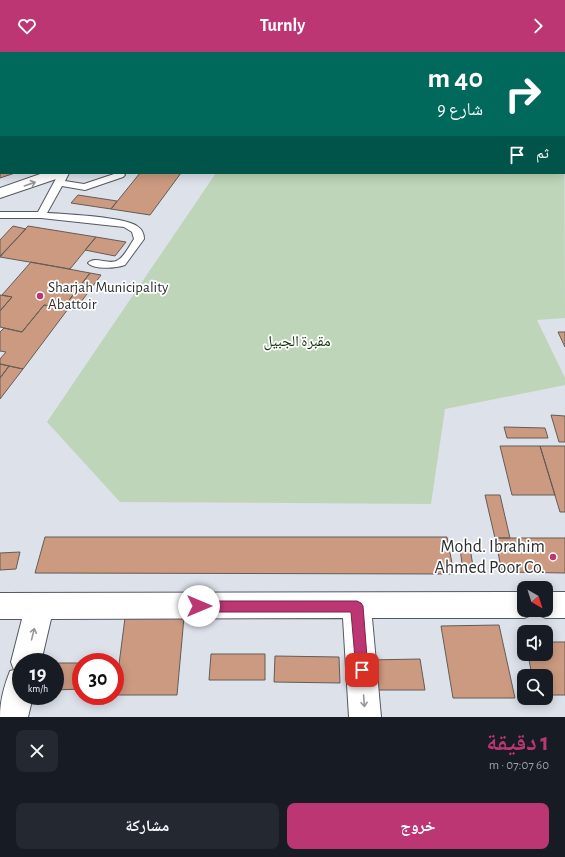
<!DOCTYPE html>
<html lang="ar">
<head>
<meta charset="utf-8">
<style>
	body { margin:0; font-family:"Alegreya Sans","Noto Naskh Arabic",sans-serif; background:#242831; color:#f1f3f6; direction:rtl; height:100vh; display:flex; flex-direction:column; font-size:15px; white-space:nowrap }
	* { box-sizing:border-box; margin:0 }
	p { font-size:13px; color:#9ea1a6 }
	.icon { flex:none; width:22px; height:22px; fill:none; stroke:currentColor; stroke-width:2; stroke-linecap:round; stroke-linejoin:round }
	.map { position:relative; height:665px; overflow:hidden; direction:ltr }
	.side { display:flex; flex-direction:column; background:#171b24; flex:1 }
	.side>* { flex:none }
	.top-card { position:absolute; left:0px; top:0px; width:565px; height:122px; box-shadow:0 2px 10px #0003; direction:rtl; background:#00695c; color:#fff; overflow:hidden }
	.needle { width:26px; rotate:141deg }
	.tools { position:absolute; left:517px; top:529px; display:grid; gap:8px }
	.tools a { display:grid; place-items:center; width:36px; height:36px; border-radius:8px; background:#171b24; box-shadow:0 2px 10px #0003; font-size:20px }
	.speed { position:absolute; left:12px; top:601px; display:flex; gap:8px; font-size:20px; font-weight:700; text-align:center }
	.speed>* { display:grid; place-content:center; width:52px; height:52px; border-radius:50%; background:#171b24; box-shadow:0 2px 10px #0003; line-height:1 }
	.speed small { font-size:10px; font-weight:400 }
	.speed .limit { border:6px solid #d22; background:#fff; color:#111 }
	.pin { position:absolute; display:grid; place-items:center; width:34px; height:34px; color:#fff; margin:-17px; border-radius:8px; box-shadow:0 2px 6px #0006 }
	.me { position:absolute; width:44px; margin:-22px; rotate:90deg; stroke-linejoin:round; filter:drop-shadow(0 0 3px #0008) }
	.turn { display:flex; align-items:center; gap:14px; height:84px; padding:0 16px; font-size:18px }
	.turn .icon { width:52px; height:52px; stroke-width:2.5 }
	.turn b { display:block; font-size:28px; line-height:34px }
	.then { display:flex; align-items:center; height:38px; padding:0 16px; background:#0003; gap:8px; font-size:15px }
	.round { display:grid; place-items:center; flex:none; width:42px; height:42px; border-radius:8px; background:#242831 }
	.summary { display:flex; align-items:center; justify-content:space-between; height:68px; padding:0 16px }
	h1 { font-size:24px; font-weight:700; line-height:30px; color:#bd3674 }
	.cta { display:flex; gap:8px; margin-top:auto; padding:8px 16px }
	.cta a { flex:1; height:46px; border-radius:8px; background:#bd3674; color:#fff; font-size:16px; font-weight:700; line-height:46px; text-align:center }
	.cta a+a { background:#242831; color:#f1f3f6 }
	header { display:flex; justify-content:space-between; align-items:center; height:52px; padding:0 16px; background:#bd3674; color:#fff; font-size:18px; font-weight:700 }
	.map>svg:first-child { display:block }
	.green { fill:#bed5b9 }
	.building { fill:#cb9a80; stroke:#645c57 }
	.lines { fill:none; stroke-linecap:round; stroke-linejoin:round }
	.service-casing { stroke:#555961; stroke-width:2 }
	.minor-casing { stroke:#555961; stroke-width:2 }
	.service { fill:#fff; fill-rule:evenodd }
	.minor { fill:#fff; fill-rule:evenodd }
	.oneway { stroke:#969698 }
	.route { fill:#bd3674; stroke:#7b234b }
	.poi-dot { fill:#bd3674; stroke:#fff; stroke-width:1.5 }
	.labels { text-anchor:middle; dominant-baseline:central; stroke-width:3.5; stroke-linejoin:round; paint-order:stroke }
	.poi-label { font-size:15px; fill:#2c2e32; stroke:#fff; text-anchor:start }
	.park-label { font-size:15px; fill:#113308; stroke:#fff }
	.near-poi-label { font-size:18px; fill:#2c2e32; stroke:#fff; text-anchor:end }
</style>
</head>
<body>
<header><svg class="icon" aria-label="forward" viewBox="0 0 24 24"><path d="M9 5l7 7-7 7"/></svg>Turnly<svg class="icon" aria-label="heart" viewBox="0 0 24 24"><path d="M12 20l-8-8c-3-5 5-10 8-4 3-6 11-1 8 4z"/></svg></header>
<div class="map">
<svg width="565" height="665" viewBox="0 0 565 665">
	<rect width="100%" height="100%" fill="#dce1ea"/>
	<path class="green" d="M301 0H509L516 1H300Z
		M564 8 565 266 537 268 565 326V333L445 357 431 452 120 450 47 370 216 121H564Z"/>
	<path class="building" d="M1 107V121H15L0 126Z
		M140 121H181L150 163 111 157Z
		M78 143 117 149 111 157 71 151Z
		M13 174 26 177 0 204V188Z
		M28 174 96 185 70 217 0 205Z
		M96 185 126 190 115 204 85 198Z
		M31 210 90 221 63 256 44 253 22 280 0 275V259L12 245 2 243Z
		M90 221 101 223 75 258 63 256Z
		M0 243 12 245 0 259Z
		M44 253 68 257 23 317 0 312V307L6 300 0 299V280L4 276 22 280Z
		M558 280H565V295Z
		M0 312 9 314 0 326Z
		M9 314 23 317 0 347V326Z
		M551 363 565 364V390H559Z
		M504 375 545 376 548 386H507Z
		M500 394H540L555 443H512Z
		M540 394H565V460H560Z
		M485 443H500L510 486H495Z
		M45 485H447L454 522 35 521Z
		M495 486H565V521L502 520Z
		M460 496H470L474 520H463Z
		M20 500 16 517 0 518V501Z
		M184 565 177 643H115L125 566Z
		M499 573 515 646H453L441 574Z
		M546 590H565V643H546V624H532L528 602H546Z
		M211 602H265V628H209Z
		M275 604 339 605 340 631 274 630Z
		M420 607 425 638H371L368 608Z
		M55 611H81V637L55 638Z"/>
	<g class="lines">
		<defs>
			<path id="service" d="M65 0H74L75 1H66Z
				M82 0H90V1H82Z
				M59 121H69L65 129 84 132 117 121H123L125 123 123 125 85 138 62 134 47 161C65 162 125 165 137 174 142 177 144 182 144 187L125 213C117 216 94 218 88 211 95 203 109 214 118 208 125 204 129 194 134 187L132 180 124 175 41 166H0V160H38Z"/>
			<path id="minor" d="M25 0H37V1H25Z
				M114 0H126V1H114Z
				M181 0H193V1H181Z
				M0 44H1V52H0Z
				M0 66H1V74H0Z
				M43 121H67L65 124 0 146V136Z
				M524 540V558H546V540H565V566H546L536 562 535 560 534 562 524 566H372L381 665H349L343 566 51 567 41 610H21V644H33L28 665H0C0 649 4 634 10 619L14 618 11 610 22 567H0V541Z"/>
		</defs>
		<use href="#service" class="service-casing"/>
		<use href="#minor" class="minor-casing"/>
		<use href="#service" class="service"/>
		<use href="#minor" class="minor"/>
	</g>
	<defs><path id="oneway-shaft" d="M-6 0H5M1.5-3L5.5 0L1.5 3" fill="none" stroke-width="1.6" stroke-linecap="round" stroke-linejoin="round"/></defs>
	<g class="oneway">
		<use href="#oneway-shaft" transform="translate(30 132) rotate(-19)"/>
		<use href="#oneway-shaft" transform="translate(33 582) rotate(-76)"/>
		<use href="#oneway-shaft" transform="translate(364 649) rotate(86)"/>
	</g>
	<path class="route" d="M199 549H357L361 551 363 554 368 618 366 622 362 624 357 622 356 618 351 560H199L194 558 193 554 194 550Z"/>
	<g class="poi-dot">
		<circle cx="40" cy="244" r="4"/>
		<circle cx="553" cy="505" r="4"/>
	</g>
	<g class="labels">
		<g class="poi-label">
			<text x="48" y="235">Sharjah Municipality<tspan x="48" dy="17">Abattoir</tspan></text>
		</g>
		<g class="park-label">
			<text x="297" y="289">مقبرة الجبيل</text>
		</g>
		<g class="near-poi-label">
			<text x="545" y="495">Mohd. Ibrahim<tspan x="545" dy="21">Ahmed Poor Co.</tspan></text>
		</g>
	</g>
</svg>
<div class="tools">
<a><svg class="needle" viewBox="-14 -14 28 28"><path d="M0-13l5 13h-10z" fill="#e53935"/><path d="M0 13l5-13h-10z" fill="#9ea1a6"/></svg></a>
<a><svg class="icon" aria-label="sound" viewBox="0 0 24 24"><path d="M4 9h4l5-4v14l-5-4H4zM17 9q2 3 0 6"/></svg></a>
<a><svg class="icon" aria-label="search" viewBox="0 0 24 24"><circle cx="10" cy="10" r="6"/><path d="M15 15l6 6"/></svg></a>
</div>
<div class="speed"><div>19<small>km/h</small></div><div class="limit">30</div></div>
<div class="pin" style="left:362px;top:618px;background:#d93025"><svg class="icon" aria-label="arrive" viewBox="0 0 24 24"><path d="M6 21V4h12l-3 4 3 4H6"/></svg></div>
<svg class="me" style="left:199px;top:554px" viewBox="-20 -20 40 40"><circle r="19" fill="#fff"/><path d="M0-13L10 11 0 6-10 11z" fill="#bd3674"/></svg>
<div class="top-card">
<div class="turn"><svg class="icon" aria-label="right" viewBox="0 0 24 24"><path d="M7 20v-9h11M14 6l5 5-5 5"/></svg><div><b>40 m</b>شارع 9</div></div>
<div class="then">ثم<svg class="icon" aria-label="arrive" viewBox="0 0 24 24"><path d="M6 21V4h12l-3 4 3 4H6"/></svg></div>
</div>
</div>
<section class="side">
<div class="summary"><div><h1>1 دقيقة</h1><p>60 m · 07:07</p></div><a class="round"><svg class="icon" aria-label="close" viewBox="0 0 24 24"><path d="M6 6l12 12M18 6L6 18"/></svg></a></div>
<div class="cta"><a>خروج</a><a>مشاركة</a></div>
</section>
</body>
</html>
